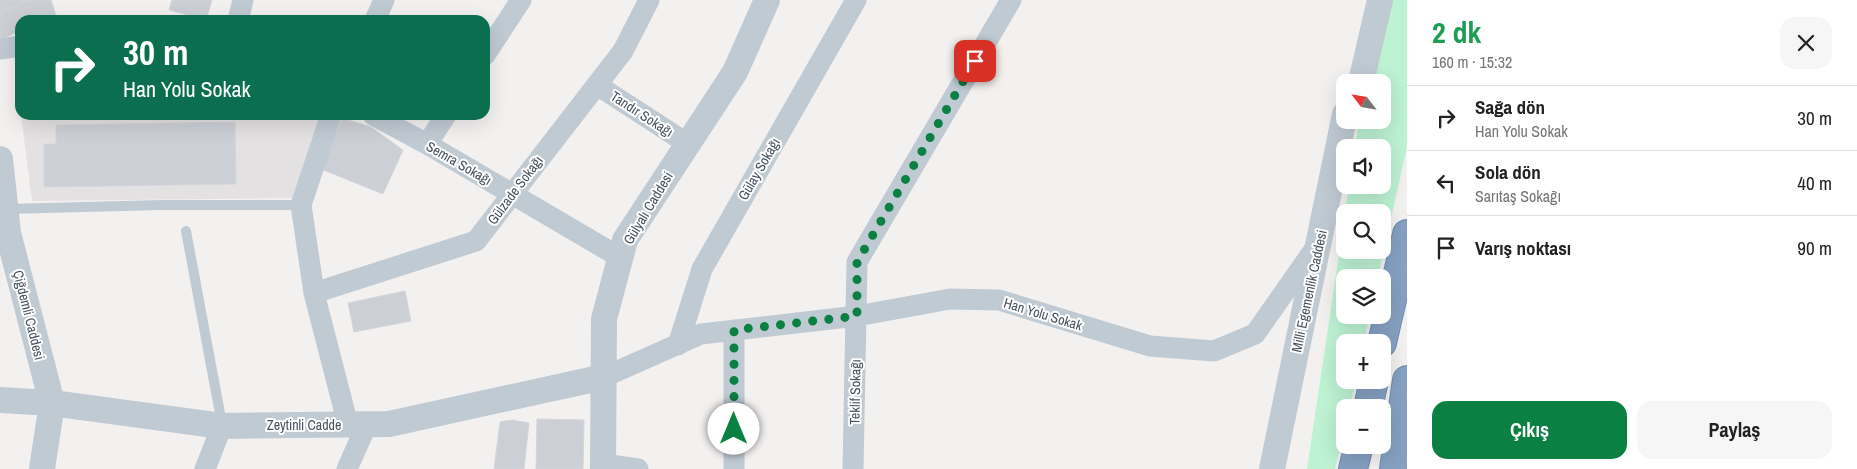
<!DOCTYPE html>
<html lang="tr">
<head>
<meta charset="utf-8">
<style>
	body { margin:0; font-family:"Archivo Narrow",sans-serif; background:#f6f6f6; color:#222; height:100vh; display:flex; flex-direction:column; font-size:19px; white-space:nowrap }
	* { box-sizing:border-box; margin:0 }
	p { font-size:16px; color:#767676 }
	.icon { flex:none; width:28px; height:28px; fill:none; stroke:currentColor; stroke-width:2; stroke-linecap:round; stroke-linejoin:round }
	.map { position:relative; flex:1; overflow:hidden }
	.drawer { display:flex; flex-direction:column; background:#fff; width:450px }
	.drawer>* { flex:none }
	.hud { position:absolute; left:15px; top:15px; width:475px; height:105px; border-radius:15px; box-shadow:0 5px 20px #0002; background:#0b6e4f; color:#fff; overflow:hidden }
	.needle { width:32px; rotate:301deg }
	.fabs { position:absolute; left:1336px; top:74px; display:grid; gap:10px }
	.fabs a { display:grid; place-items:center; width:55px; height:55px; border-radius:10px; background:#fff; box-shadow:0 5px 20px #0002; font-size:25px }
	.pin { position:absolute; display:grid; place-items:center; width:42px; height:42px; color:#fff; margin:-21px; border-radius:10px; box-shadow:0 2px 8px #0006 }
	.me { position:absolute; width:55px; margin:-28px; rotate:0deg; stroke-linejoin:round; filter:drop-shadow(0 0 4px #0008) }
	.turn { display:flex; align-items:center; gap:18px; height:105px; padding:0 25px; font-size:22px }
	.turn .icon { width:65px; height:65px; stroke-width:2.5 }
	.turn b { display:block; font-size:35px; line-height:42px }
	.round { display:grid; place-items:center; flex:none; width:52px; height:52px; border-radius:15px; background:#f6f6f6 }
	.overview { display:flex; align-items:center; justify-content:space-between; height:85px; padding:0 25px }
	h1 { font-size:30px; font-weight:800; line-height:38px; color:#1e9e55 }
	.cta { display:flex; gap:10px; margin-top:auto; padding:10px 25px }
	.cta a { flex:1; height:58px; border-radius:15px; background:#0b8043; color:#fff; font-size:20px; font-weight:800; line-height:58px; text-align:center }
	.cta a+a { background:#f6f6f6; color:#222 }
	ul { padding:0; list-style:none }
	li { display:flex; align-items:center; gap:15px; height:65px; padding:0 25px; border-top:1px solid #e0e0e0 }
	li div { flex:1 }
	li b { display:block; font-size:19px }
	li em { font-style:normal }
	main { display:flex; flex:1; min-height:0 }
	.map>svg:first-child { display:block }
	.education { fill:#e4e1e2 }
	.green { fill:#bdf2d3 }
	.building { fill:#cccfd5; stroke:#d4d6dc }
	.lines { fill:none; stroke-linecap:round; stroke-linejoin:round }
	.motorway-casing { stroke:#708bad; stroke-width:30 }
	.service { stroke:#c0cad3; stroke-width:10 }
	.minor { stroke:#c0cad3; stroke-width:21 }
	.tertiary { stroke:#c0cad3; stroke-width:26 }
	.motorway { stroke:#85a0c1; stroke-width:28 }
	.route { stroke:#0b8043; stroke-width:9; stroke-dasharray:0 16.2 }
	.labels { text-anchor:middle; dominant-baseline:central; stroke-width:4; stroke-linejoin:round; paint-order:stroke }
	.street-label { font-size:14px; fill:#47525f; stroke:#fff }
</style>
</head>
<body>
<main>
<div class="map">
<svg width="1407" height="469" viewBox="0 0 1407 469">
	<rect width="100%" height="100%" fill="#f3f0f0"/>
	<path class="education" d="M21 115H326L293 198 32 201Z"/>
	<path class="green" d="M1387 0H1407V147L1378 277 1345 278V315H1370L1364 342H1345V380H1356L1350 407 1345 408V430L1335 469H1307L1345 214V250H1382V212H1345L1349 185H1382V148L1355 147 1359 120H1382V82H1366Z"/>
	<path class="building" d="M0 0H27L0 13Z
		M27 0H51L56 15 44 20H20V31L0 40V13Z
		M172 0H212L206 20 169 10Z
		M342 118 371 127 403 150 383 194 321 169Z
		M235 122 236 184 44 187V144H56V125Z
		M405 291 411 321 354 332 348 303Z
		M537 419 584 420 583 469H536Z
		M512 420 529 423 524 469H494L500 422Z"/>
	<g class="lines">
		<defs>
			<path id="motorway" d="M1382 343 1407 234
				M1368 408 1374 380
				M1353 469 1359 445
				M1394 469 1407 380"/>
		</defs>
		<use href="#motorway" class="motorway-casing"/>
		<path class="service" d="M7 209 161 205H301
			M186 231 222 424"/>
		<path class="minor" d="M238 20 243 0
			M375 20 384 0
			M0 49 20 46
			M485 55 521 0
			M597 85 688 144
			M331 115 301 205 314 293 348 425
			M373 115 427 144 621 258
			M427 144 446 115
			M314 293 476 241 623 51 649 0
			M734 330V469
			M678 345 702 269 856 0
			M604 377 701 334 857 316 950 299 999 300 1150 346 1214 351 1255 334 1316 247
			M603 464 638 469
			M205 469 222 426
			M347 469 367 424
			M853 469 857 262 1011 0"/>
		<path class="tertiary" d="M1361 82 1380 0
			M0 159 8 233 52 403 42 469
			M0 400 52 403 222 426 389 424 604 377
			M603 469 604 319 625 240 735 72 767 0
			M1272 469 1345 114"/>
		<use href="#motorway" class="motorway"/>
	</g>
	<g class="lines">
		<path class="route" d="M734 429V330L857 316V262L975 61"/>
	</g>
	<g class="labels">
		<g class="street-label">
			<text transform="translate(642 114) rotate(33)">Tandır Sokağı</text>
			<text transform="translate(459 163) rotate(30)">Semra Sokağı</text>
			<text transform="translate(759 169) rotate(-60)">Gülay Sokağı</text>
			<text transform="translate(515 190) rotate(-53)">Gülzade Sokağı</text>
			<text transform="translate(648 208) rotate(-59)">Gülyalı Caddesi</text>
			<text transform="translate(1309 291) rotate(-78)">Milli Egemenlik Caddesi</text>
			<text transform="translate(1043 314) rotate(17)">Han Yolu Sokak</text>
			<text transform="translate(29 315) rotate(76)">Çiğdemli Caddesi</text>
			<text transform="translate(855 392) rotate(-89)">Teklif Sokağı</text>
			<text x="304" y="425">Zeytinli Cadde</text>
		</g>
	</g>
</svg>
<div class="fabs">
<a><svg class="needle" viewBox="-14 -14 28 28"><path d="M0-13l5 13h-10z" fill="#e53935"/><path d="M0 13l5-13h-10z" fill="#767676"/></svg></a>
<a><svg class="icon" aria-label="sound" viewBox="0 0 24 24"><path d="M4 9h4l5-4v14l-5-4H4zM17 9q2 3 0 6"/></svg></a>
<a><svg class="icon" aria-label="search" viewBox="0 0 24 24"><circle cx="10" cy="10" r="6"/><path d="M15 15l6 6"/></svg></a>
<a><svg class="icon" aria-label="layers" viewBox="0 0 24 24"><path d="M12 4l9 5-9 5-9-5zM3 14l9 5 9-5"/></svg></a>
<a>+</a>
<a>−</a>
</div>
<div class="pin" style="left:975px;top:61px;background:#d93025"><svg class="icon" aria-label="arrive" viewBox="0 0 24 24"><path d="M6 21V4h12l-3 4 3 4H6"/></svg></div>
<svg class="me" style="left:734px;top:429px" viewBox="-20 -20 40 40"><circle r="19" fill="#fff"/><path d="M0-13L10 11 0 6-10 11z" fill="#0b8043"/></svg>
<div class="hud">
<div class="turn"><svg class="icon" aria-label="right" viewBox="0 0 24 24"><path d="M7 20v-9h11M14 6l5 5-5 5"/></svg><div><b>30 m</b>Han Yolu Sokak</div></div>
</div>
</div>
<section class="drawer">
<div class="overview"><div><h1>2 dk</h1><p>160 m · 15:32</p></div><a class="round"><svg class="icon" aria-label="close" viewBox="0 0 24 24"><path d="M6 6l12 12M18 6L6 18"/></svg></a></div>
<ul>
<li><svg class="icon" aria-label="right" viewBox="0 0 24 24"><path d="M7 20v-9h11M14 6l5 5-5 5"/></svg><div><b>Sağa dön</b><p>Han Yolu Sokak</p></div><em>30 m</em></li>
<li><svg class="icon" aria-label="left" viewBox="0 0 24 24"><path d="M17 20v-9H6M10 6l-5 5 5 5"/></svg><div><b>Sola dön</b><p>Sarıtaş Sokağı</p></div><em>40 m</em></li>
<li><svg class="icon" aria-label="arrive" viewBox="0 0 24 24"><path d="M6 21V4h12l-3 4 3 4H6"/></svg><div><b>Varış noktası</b></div><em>90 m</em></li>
</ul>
<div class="cta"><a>Çıkış</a><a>Paylaş</a></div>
</section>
</main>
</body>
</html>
